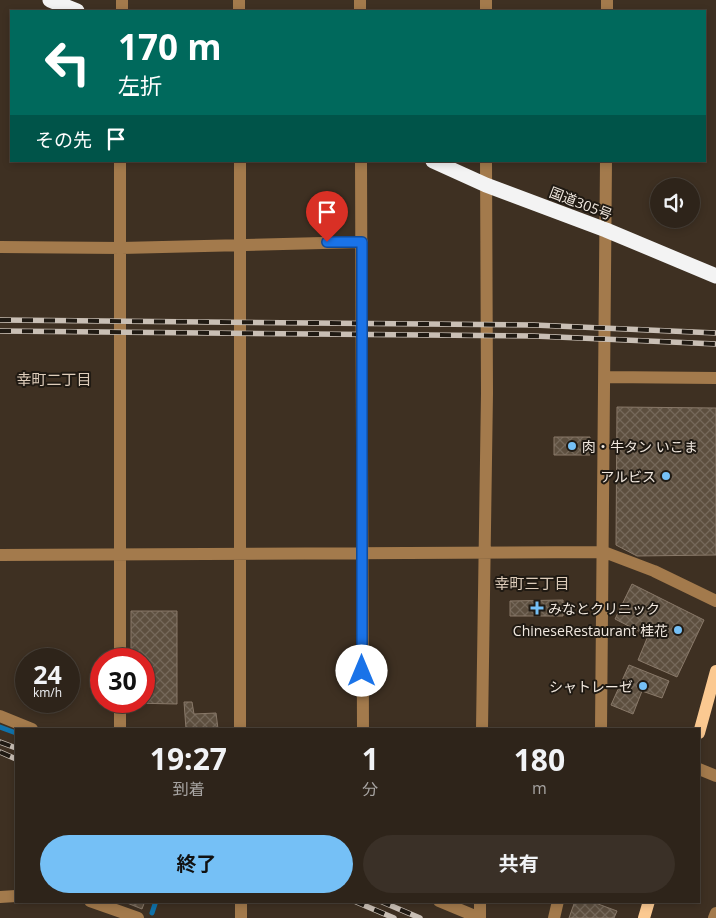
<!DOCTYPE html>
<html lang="ja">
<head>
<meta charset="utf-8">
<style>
	body { margin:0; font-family:"Open Sans","Noto Sans JP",sans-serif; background:#3a3027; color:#f1f3f6; height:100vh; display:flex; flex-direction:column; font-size:19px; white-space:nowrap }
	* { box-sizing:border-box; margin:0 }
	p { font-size:16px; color:#a7a4a2 }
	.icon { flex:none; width:28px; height:28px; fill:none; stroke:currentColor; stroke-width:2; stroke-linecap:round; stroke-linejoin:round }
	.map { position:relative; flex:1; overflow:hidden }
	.details { position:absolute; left:15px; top:728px; width:685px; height:175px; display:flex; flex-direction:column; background:#2e241a; border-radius:0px; box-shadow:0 2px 8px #0003,0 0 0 1px #494139 }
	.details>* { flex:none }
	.banner { position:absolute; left:10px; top:10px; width:696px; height:152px; border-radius:0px; box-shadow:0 2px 8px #0003,0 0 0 1px #494139; background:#00695c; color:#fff; overflow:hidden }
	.buttons { position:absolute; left:650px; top:178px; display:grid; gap:10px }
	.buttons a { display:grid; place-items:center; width:50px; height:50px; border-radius:50%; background:#2e241a; box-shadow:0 2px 8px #0003,0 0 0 1px #494139; font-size:25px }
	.speed { position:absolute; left:15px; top:648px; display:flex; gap:10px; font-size:25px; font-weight:700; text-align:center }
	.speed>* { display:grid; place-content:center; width:65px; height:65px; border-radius:50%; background:#2e241a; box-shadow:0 2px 8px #0003,0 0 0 1px #494139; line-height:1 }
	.speed small { font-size:12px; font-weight:400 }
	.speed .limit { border:8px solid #d22; background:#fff; color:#111 }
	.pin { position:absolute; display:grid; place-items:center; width:42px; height:42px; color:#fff; margin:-51px -21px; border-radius:50% 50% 50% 0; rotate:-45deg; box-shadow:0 0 5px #0007 }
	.pin .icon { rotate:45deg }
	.me { position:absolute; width:55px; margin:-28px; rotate:0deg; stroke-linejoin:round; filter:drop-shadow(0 0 4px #0008) }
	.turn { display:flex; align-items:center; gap:18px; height:105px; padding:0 25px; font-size:22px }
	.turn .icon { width:65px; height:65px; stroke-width:2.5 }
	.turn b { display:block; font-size:35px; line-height:42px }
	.then { display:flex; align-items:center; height:48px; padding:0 25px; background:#0003; gap:10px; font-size:19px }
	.eta { display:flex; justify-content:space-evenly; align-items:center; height:85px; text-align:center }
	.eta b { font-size:30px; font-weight:700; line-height:35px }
	.cta { display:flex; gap:10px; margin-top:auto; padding:10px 25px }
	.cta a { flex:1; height:58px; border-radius:30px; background:#75c0f6; color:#111; font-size:20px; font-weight:700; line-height:58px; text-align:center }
	.cta a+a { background:#3a3027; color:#f1f3f6 }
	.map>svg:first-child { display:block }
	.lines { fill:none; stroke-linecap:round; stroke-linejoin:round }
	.stream { stroke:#1072aa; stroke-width:5 }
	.building { fill:url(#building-cross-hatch); stroke:#897969 }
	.minor { stroke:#a37a4c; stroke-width:12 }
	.major { stroke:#fbc991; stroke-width:12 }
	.highway { stroke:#f3f3f3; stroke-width:15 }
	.rail-casing { stroke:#c9bfb5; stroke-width:5.5 }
	.rail { stroke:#201a13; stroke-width:4; stroke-dasharray:11; stroke-linecap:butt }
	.route-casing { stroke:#114b97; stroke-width:12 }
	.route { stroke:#1a73e8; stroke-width:9 }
	.poi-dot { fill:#75c0f6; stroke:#201a13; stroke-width:2 }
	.labels { text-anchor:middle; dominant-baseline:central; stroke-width:4; stroke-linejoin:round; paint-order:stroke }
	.street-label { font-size:14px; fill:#f1e8df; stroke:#201a13 }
	.poi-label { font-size:14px; fill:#f1e8df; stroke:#201a13; text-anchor:end }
	.neighbourhood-label { font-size:15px; fill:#decdbb; stroke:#201a13 }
</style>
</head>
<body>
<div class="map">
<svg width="716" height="918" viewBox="0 0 716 918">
	<defs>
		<pattern id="building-cross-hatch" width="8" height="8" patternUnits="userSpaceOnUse" patternTransform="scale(1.25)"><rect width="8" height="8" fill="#5d4f3f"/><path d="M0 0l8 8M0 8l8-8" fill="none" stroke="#75685a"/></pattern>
	</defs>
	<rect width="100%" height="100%" fill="#3e3022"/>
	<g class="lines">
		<path class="stream" d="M0 727 16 733
			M152 913 156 901"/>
	</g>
	<path class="building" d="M617 407 716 408V555L637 556 616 545Z
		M554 437H590V455H554Z
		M632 584 704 620 677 677 638 660 648 636 615 619Z
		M563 600V616H510V601Z
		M131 611H177V704L130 703V701H144V659H131Z
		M629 665 669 681 662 698 642 691 633 714 611 705Z
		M184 702H192L194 714 216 713 218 729H186Z
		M122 901H145L142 909Z
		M575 901H590L617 911 614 918H569Z"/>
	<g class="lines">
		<path class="minor" d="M239 0V11
			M360 0V11
			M122 11V0
			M486 11V0
			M607 11V0
			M240 161V729
			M361 161 363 729
			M0 247 121 248 362 242
			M605 377 716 378
			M0 555 604 552 654 571 716 601
			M120 659V161
			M0 716 32 729
			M120 729V701
			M482 729 487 393 486 161
			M601 729 606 161
			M699 769 716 776
			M0 897 16 896
			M90 901 138 918
			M241 901V918
			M439 901 480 918
			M480 918V901
			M554 918 558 901
			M714 918 716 913"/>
		<path class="major" d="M699 733 716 671
			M644 918 649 901"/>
		<path class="highway" d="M50 0 77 11
			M433 161 486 185 606 230 716 276"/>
		<defs>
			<path id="rail" d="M0 320 534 325 716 333
				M0 331 534 336 716 344
				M0 742 16 748
				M0 752 16 759
				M354 901 394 918
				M380 901 420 918"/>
		</defs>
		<use href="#rail" class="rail-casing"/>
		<use href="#rail" class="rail"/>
	</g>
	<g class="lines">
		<defs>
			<path id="route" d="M327 242H362V671"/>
		</defs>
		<use href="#route" class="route-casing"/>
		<use href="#route" class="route"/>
	</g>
	<g class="poi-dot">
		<circle cx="572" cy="446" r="5"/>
		<circle cx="666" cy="476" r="5"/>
		<path d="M534.5 600.5h5v5h5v5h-5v5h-5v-5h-5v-5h5z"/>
		<circle cx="678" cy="630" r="5"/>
		<circle cx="643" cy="686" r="5"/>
	</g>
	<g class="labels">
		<g class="street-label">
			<text transform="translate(581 203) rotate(21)">国道305号</text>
		</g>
		<g class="poi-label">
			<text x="582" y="446" text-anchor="start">肉・牛タン いこま</text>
			<text x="656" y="476">アルビス</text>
			<text x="548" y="608" text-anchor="start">みなとクリニック</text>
			<text x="668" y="630">ChineseRestaurant 桂花</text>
			<text x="633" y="686">シャトレーゼ</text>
		</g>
		<g class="neighbourhood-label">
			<text x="54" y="379">幸町二丁目</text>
			<text x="532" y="583">幸町三丁目</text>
		</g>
	</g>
</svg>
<div class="buttons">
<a><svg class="icon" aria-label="sound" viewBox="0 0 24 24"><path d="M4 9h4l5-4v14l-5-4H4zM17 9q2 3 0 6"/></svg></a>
</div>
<div class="speed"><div>24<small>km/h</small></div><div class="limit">30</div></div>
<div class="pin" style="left:327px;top:242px;background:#d93025"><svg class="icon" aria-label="arrive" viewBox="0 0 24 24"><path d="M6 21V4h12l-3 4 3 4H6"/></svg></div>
<svg class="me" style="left:362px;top:671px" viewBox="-20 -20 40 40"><circle r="19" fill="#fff"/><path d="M0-13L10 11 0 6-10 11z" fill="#1a73e8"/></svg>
<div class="banner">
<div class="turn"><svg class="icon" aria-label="left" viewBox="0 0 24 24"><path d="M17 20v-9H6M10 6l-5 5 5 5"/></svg><div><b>170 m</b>左折</div></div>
<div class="then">その先<svg class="icon" aria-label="arrive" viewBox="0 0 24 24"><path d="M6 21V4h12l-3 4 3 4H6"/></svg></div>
</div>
<section class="details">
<div class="eta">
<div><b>19:27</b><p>到着</p></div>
<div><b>1</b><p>分</p></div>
<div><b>180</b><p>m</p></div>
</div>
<div class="cta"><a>終了</a><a>共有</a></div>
</section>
</div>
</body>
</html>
